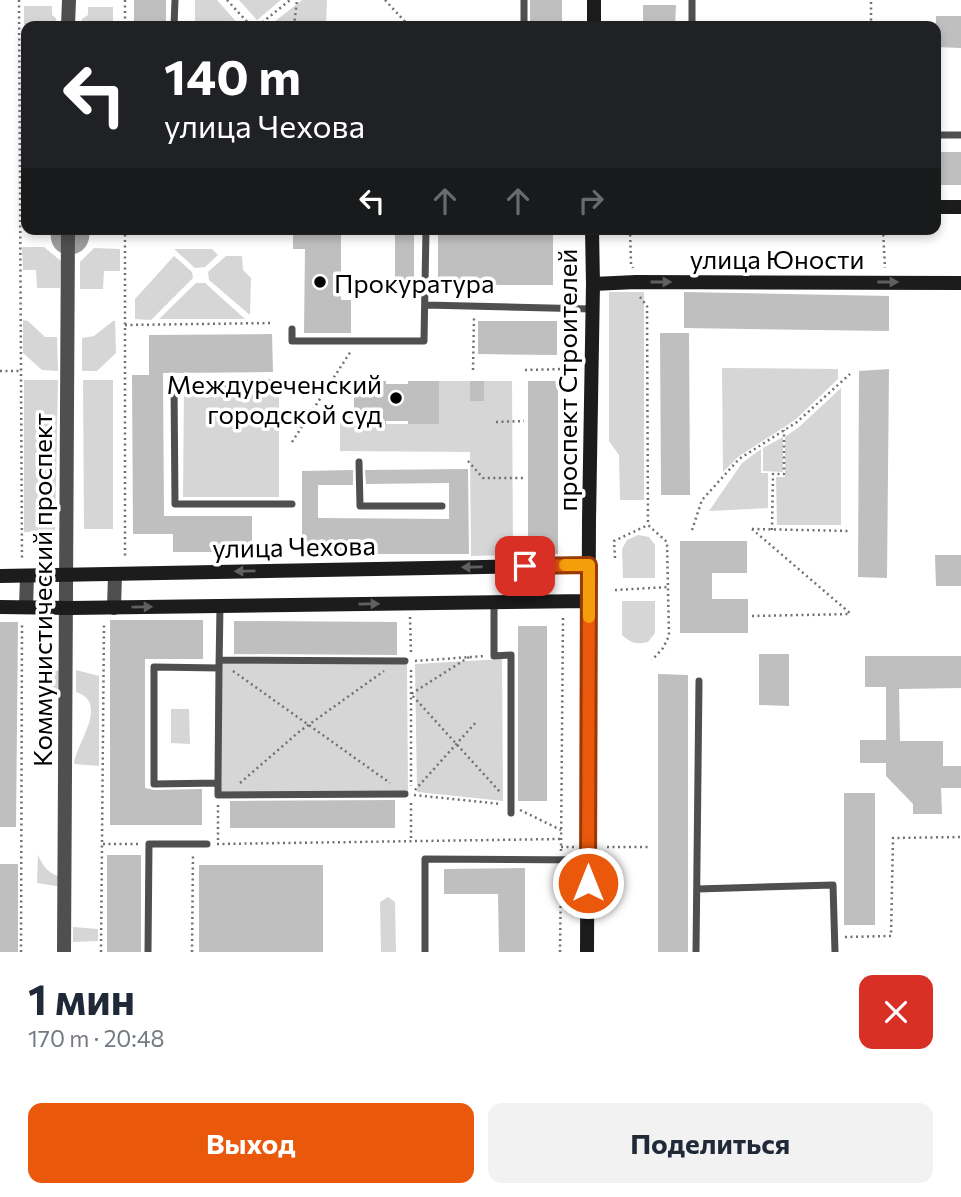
<!DOCTYPE html>
<html lang="ru">
<head>
<meta charset="utf-8">
<style>
	body { margin:0; font-family:Commissioner,sans-serif; background:#f2f2f3; color:#1f2937; height:100vh; display:flex; flex-direction:column; font-size:26px; white-space:nowrap }
	* { box-sizing:border-box; margin:0 }
	p { font-size:23px; color:#747a83 }
	.icon { flex:none; width:38px; height:38px; fill:none; stroke:currentColor; stroke-width:2; stroke-linecap:round; stroke-linejoin:round }
	.map { position:relative; height:952px; overflow:hidden }
	.panel { display:flex; flex-direction:column; background:#fff; flex:1 }
	.panel>* { flex:none }
	.guide { position:absolute; left:21px; top:21px; width:920px; height:214px; border-radius:14px; box-shadow:0 4px 10px #0003; background:#202124; color:#fff; overflow:hidden }
	.pin { position:absolute; display:grid; place-items:center; width:60px; height:60px; color:#fff; margin:-30px; border-radius:14px; box-shadow:0 4px 10px #0006 }
	.me { position:absolute; width:77px; margin:-38px; rotate:0deg; stroke-linejoin:round; filter:drop-shadow(0 0 5px #0008) }
	.turn { display:flex; align-items:center; gap:24px; height:147px; padding:0 28px; font-size:32px }
	.turn .icon { width:91px; height:91px; stroke-width:2.5 }
	.turn b { display:block; font-size:49px; line-height:60px }
	.lanes { display:flex; align-items:center; height:66px; padding:0 28px; background:#0003; justify-content:center; gap:35px; direction:ltr }
	.lanes .off { opacity:.35 }
	.round { display:grid; place-items:center; flex:none; width:74px; height:74px; border-radius:14px; background:#f2f2f3 }
	.overview { display:flex; align-items:center; justify-content:space-between; height:119px; padding:0 28px }
	h1 { font-size:42px; font-weight:700; line-height:52px }
	.primary-button { display:flex; gap:14px; margin-top:auto; padding:14px 28px }
	.primary-button a { flex:1; height:80px; border-radius:14px; background:#ea580c; color:#fff; font-size:28px; font-weight:700; line-height:80px; text-align:center }
	.primary-button a+a { background:#f2f2f3; color:#1f2937 }
	.map>svg:first-child { display:block }
	.green { fill:#d6d6d6 }
	.water { fill:#9d9d9d }
	.building { fill:#bfbfbf }
	.lines { fill:none; stroke-linecap:round; stroke-linejoin:round }
	.path { stroke:#717171; stroke-width:2.5; stroke-dasharray:2 3.5; stroke-linecap:butt }
	.lane { stroke:#4f4f4f; stroke-width:7 }
	.street { stroke:#4f4f4f; stroke-width:14 }
	.secondary { stroke:#1c1c1c; stroke-width:14 }
	.oneway { fill:#606060 }
	.route-casing { stroke:#983908; stroke-width:18 }
	.route { stroke:#ea580c; stroke-width:12 }
	.slow { stroke:#f59e0b; stroke-width:12 }
	.poi-dot { fill:#000; stroke:#fff; stroke-width:2.5 }
	.labels { text-anchor:middle; dominant-baseline:central; stroke-width:7; stroke-linejoin:round; paint-order:stroke }
	.street-label { font-size:26px; fill:#000; stroke:#fff }
	.poi-label { font-size:26px; fill:#000; stroke:#fff; text-anchor:start }
</style>
</head>
<body>
<div class="map">
<svg width="961" height="952" viewBox="0 0 961 952">
	<rect width="100%" height="100%" fill="#fff"/>
	<path class="green" d="M195 0H217L240 26H195Z
		M239 0H281L257 20Z
		M302 0H327L326 26H269Z
		M24 6H52V15L56 18V26H26V30L24 28Z
		M88 7H113V26H82V19L88 15Z
		M22 247H44L61 261 60 288H37L36 270H23Z
		M94 248 120 249V271H104L103 289H80V262Z
		M174 249H212L218 255 205 267 195 268Z
		M174 256 192 272 193 278 151 320 135 319V299Z
		M226 256H242L243 270 251 278 250 315 209 280 208 272Z
		M196 283H205L245 319H159Z
		M609 292H644V500H620L619 455 609 441Z
		M23 320 28 321 45 337H57L58 371 42 370 23 353Z
		M113 321H115L116 353 97 371H82V338L94 336Z
		M722 368 838 369V379L795 420 738 457 723 472Z
		M24 380H58L55 532H24Z
		M83 380H113V529H84Z
		M439 381H512L513 555 471 556 470 452 340 451V412H354V424H438Z
		M841 388V525H777L776 477H785V437L799 427Z
		M279 390V497H183L184 391Z
		M783 437V472L763 471V448Z
		M761 449V473H768V508L709 511 742 463Z
		M638 535 649 537 655 545V578H623L622 549 627 540Z
		M622 601H655V633L648 642C636 645 631 643 622 635Z
		M502 659 503 801 417 792 415 664Z
		M221 664H407L408 792H219Z
		M63 669V692L38 705V676Z
		M76 670 99 676V766L74 764C76 743 110 703 76 692Z
		M171 709H189L190 744 171 743Z
		M38 855C44 869 50 874 64 878L62 887 37 883Z
		M388 897 395 902 396 952H381L380 902Z
		M73 927 98 929V941L73 942Z"/>
	<path class="water" d="M89 229C94 263 46 263 51 230Z"/>
	<path class="building" d="M134 0H166V26H134Z
		M530 0H562V26H530Z
		M643 5H676L675 26H643Z
		M936 16H961V48L936 47Z
		M936 152H961V185H936Z
		M293 229H341V300H351V333H304L305 249H293Z
		M395 229H414V283H395Z
		M438 229H553V285H438Z
		M684 292 889 296V331L684 328Z
		M478 321H557V355L478 354Z
		M660 333H689L690 495H661Z
		M272 334 273 372 163 373 164 516H252V552H173V534H133L132 375H149V335Z
		M889 369 887 578 858 577 859 371Z
		M354 381H386V384H408V381H439V424H408V421H386V424H354Z
		M470 381H484V401H470Z
		M528 381H558V554H528Z
		M468 469 469 554H302V471L353 470V485H318V518L449 519V483L366 484 365 470Z
		M680 541H747V573H712V599H748V633H680Z
		M935 555H961V586H936Z
		M110 620H203V659H145V788L154 790 202 789V825H110Z
		M234 621 397 622V655L234 654Z
		M0 622H18L16 827H0Z
		M518 626H547V801H518Z
		M759 654H789V706L759 705Z
		M865 656H961V688L899 689 900 741H943V766H961V788H941L942 814H913V804L886 776V763H860V740H886V687H865Z
		M658 674 688 675V952H658Z
		M844 793H875V925H844Z
		M395 800V828H230V801Z
		M107 855H141V952H107Z
		M0 864H18V952H0Z
		M199 865H323V952H199Z
		M525 868V952H499L498 894H444V869Z"/>
	<g class="lines">
		<path class="path" d="M19 0 22 560
			M125 0V26
			M227 0 251 26
			M385 0 409 26
			M258 26 290 0
			M294 26 297 0
			M871 26V0
			M125 229V558
			M630 229 631 264 633 268
			M883 229 885 268
			M640 297 647 306 648 525 667 542 669 636 663 648 652 660
			M125 325 272 323
			M473 370 474 317
			M525 370 564 369
			M0 371H21
			M496 422 524 421
			M292 442 351 351
			M468 461 483 478H525
			M752 529 851 614
			M752 529 851 531
			M692 530 702 500 739 459 797 422 850 374
			M772 530 773 474H784V430
			M615 558 614 541 648 525
			M615 590 668 587
			M752 616 851 614
			M410 617 411 653
			M469 657 411 694 500 792
			M415 661 485 656
			M411 670V786
			M233 671 390 783
			M240 783 300 731 384 671
			M415 790 477 721
			M414 795 501 804
			M411 803V841
			M218 805V840
			M520 810 561 830
			M103 844H138
			M217 844 561 839
			M561 847H575
			M607 847H648
			M561 851 563 616
			M845 937 891 936 893 838 961 837
			M21 952 22 623
			M101 952 104 623
			M192 952 193 854
			M560 952 561 872"/>
		<path class="lane" d="M174 26 175 0
			M524 26V0
			M692 26V0
			M936 135H961
			M425 305 591 309
			M292 329V341H424L426 229
			M292 383 174 384 175 504H292
			M359 462 360 506H442
			M494 603V656L511 655V813
			M220 606 219 668 154 667V784L218 783V795L405 794
			M219 660 405 661
			M218 783 219 668
			M697 889 833 885 835 952
			M148 952 149 844H207
			M425 952V859L587 860
			M696 952 699 681"/>
		<path class="street" d="M68 26 69 0
			M26 607 27 576
			M114 608 115 574
			M64 952 68 229"/>
		<path class="secondary" d="M594 26V0
			M936 207H961
			M593 284 636 282 961 283
			M0 576 589 565
			M0 607 70 608 589 601
			M587 952 589 520 593 284 592 229"/>
	</g>
	<defs><path id="oneway-solid" d="M-6-.8H1V-3.2L6.5 0L1 3.2V.8H-6Z" transform="scale(1.75)"/></defs>
	<g class="oneway">
		<use href="#oneway-solid" transform="translate(661 282)"/>
		<use href="#oneway-solid" transform="translate(888 282)"/>
		<use href="#oneway-solid" transform="translate(472 567) rotate(179)"/>
		<use href="#oneway-solid" transform="translate(245 571) rotate(179)"/>
		<use href="#oneway-solid" transform="translate(369 604) rotate(-1)"/>
		<use href="#oneway-solid" transform="translate(142 607) rotate(-1)"/>
	</g>
	<g class="lines">
		<defs>
			<path id="route" d="M525 566 589 565 588 883"/>
		</defs>
		<use href="#route" class="route-casing"/>
		<use href="#route" class="route"/>
		<path class="slow" d="M565 565H589V617"/>
	</g>
	<g class="poi-dot">
		<circle cx="320" cy="282" r="7"/>
		<circle cx="396" cy="398" r="7"/>
	</g>
	<g class="labels">
		<g class="street-label">
			<text x="777" y="258">улица Юности</text>
			<text transform="translate(566 380) rotate(-90)">проспект Строителей</text>
			<text transform="translate(294 546) rotate(-1)">улица Чехова</text>
			<text transform="translate(41 590) rotate(-90)">Коммунистический проспект</text>
		</g>
		<g class="poi-label">
			<text x="334" y="282">Прокуратура</text>
			<text x="382" y="383" text-anchor="end">Междуреченский<tspan x="382" dy="30">городской суд</tspan></text>
		</g>
	</g>
</svg>
<div class="pin" style="left:525px;top:566px;background:#d93025"><svg class="icon" aria-label="arrive" viewBox="0 0 24 24"><path d="M6 21V4h12l-3 4 3 4H6"/></svg></div>
<svg class="me" style="left:588px;top:883px" viewBox="-20 -20 40 40"><circle r="17" fill="#ea580c" stroke="#fff" stroke-width="3"/><path d="M0-11L8 9 0 5-8 9z" fill="#fff"/></svg>
<div class="guide">
<div class="turn"><svg class="icon" aria-label="left" viewBox="0 0 24 24"><path d="M17 20v-9H6M10 6l-5 5 5 5"/></svg><div><b>140 m</b>улица Чехова</div></div>
<div class="lanes"><svg class="icon" aria-label="left" viewBox="0 0 24 24"><path d="M17 20v-9H6M10 6l-5 5 5 5"/></svg><svg class="icon off" aria-label="ahead" viewBox="0 0 24 24"><path d="M12 20V5M6 11l6-6 6 6"/></svg><svg class="icon off" aria-label="ahead" viewBox="0 0 24 24"><path d="M12 20V5M6 11l6-6 6 6"/></svg><svg class="icon off" aria-label="right" viewBox="0 0 24 24"><path d="M7 20v-9h11M14 6l5 5-5 5"/></svg></div>
</div>
</div>
<section class="panel">
<div class="overview"><div><h1>1 мин</h1><p>170 m · 20:48</p></div><a class="round" style="background:#d93025;color:#fff"><svg class="icon" aria-label="close" viewBox="0 0 24 24"><path d="M6 6l12 12M18 6L6 18"/></svg></a></div>
<div class="primary-button"><a>Выход</a><a>Поделиться</a></div>
</section>
</body>
</html>
